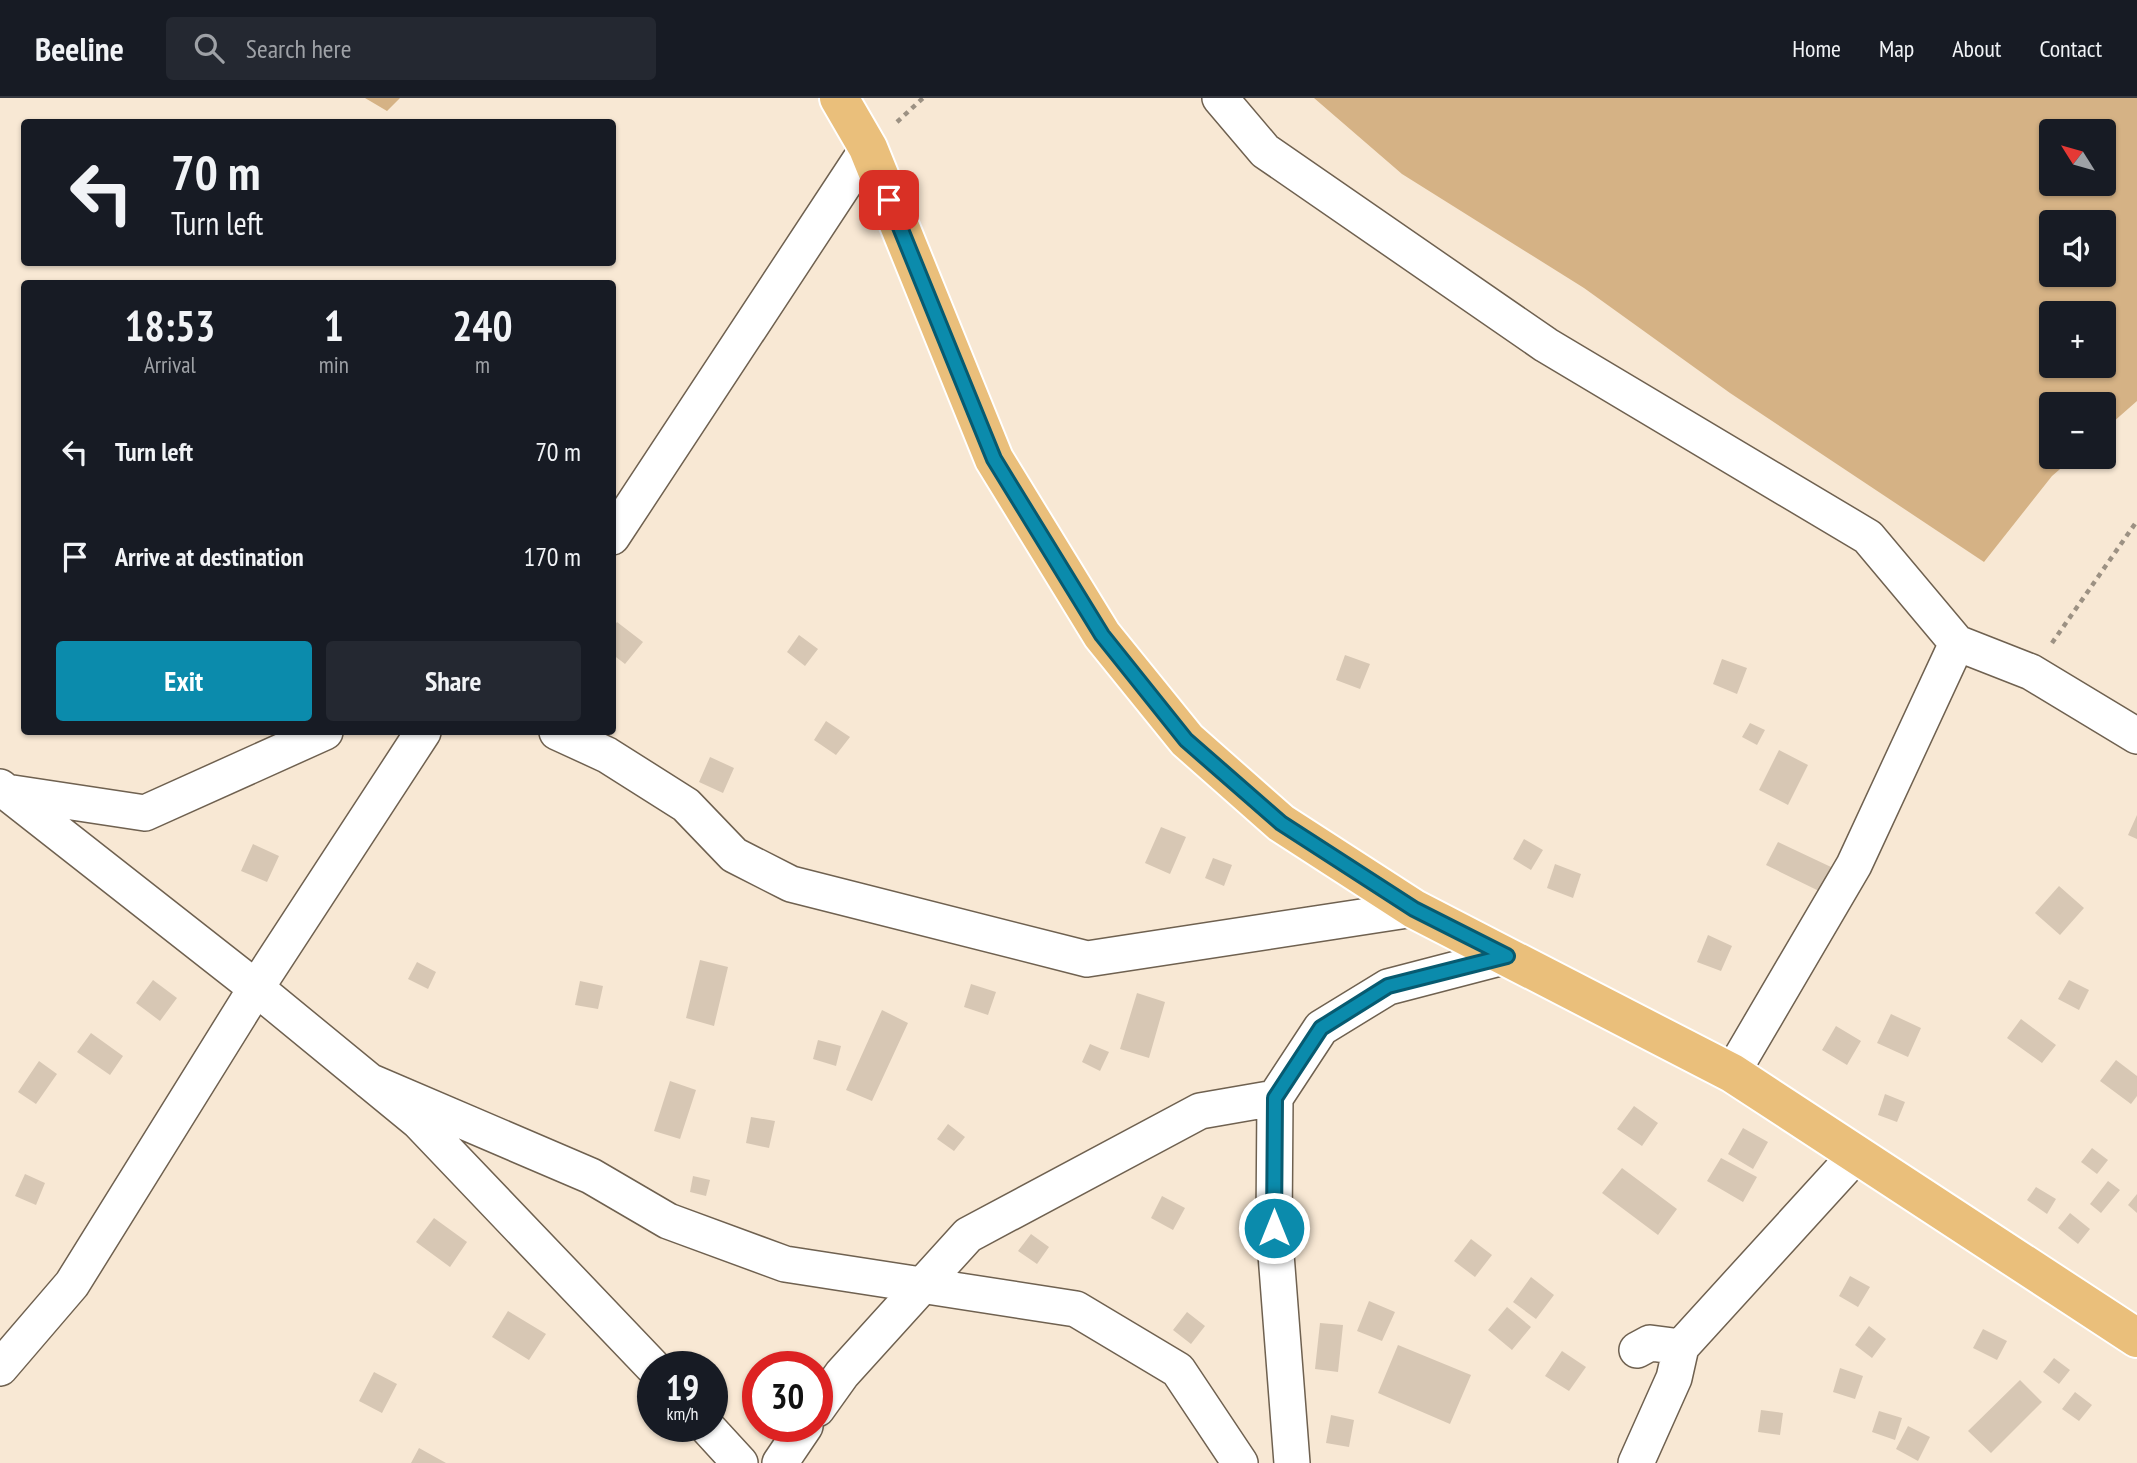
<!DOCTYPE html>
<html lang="en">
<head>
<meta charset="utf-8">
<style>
	body { margin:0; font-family:"PT Sans Narrow",sans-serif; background:#242831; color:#f1f3f6; height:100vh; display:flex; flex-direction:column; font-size:26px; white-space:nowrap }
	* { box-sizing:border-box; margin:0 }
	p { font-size:23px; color:#9ea1a6 }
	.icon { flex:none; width:38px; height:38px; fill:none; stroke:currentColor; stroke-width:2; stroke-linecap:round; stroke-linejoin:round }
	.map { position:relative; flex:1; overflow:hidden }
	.details { position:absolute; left:21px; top:182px; width:595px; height:455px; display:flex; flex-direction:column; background:#171b24; border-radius:7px; box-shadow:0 2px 5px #0004 }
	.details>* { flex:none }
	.top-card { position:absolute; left:21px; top:21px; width:595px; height:147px; border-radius:7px; box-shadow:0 2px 5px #0004; background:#171b24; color:#f1f3f6; overflow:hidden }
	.needle { width:46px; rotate:307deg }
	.fabs { position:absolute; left:2039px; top:21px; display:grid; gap:14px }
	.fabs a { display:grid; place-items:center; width:77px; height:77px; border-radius:7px; background:#171b24; box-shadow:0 2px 5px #0004; font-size:35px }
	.speed { position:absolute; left:637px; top:1253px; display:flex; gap:14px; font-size:35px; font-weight:700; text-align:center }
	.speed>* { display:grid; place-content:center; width:91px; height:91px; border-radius:50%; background:#171b24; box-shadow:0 2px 5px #0004; line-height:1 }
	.speed small { font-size:18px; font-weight:400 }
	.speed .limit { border:10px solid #d22; background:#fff; color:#111 }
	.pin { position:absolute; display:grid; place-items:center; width:60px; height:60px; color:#fff; margin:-30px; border-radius:14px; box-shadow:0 4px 10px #0006 }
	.me { position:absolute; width:77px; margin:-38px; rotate:0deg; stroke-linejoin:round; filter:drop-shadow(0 0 5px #0008) }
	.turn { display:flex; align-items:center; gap:24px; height:147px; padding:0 35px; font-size:32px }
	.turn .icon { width:91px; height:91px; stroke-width:2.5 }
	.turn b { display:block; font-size:49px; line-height:60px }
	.eta { display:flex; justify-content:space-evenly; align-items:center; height:119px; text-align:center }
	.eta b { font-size:42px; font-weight:800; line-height:49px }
	.primary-button { display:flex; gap:14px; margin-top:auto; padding:14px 35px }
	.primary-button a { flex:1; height:80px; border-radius:7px; background:#0b8bac; color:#fff; font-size:28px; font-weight:800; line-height:80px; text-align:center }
	.primary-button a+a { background:#242831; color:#f1f3f6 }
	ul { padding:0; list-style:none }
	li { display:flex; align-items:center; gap:21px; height:105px; padding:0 35px }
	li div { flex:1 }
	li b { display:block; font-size:26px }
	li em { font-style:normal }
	header { display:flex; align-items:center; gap:42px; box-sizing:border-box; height:98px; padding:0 35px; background:#171b24; border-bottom:2px solid #363941 }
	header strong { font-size:33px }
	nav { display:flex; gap:38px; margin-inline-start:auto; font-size:24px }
	.search { width:490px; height:63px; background:#242831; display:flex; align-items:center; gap:18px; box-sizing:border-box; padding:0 24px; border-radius:7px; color:#9ea1a6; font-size:26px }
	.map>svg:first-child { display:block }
	.green { fill:#d5b285; fill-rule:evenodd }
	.building { fill:#d7c7b4 }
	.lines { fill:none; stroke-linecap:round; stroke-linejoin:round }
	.street-casing { stroke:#6f6150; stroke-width:38 }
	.primary-casing { stroke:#fff; stroke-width:42 }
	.path { stroke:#9c9183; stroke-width:4.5; stroke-dasharray:5 5; stroke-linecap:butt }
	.street { stroke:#fff; stroke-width:35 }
	.primary { stroke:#eabf7b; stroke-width:38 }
	.route-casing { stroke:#075a70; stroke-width:18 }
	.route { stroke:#0b8bac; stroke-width:12 }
</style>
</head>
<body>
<header>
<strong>Beeline</strong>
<div class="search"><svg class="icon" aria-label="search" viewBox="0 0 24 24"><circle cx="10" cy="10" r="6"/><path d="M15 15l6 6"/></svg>Search here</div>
<nav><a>Home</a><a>Map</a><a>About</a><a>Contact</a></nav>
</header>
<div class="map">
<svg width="2137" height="1365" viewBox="0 0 2137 1365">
	<rect width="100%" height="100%" fill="#f8e8d4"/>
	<path class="green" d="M365 0H400L387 13Z
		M1314 0H2137V303L2104 332V306H2051V359H2074L2052 378 1984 464 1730 295 1584 190 1402 76ZM2051 33H2104V86H2051ZM2051 124H2104V177H2051ZM2051 215H2104V268H2051Z"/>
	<path class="building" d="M617 524 643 544 625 566 612 556V531Z
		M799 537 818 551 805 568 787 554Z
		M1345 557 1370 566 1360 591 1336 582Z
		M1722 561 1747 570 1737 596 1713 586Z
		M826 623 850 639 836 657 814 642Z
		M1750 625 1765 632 1757 647 1742 639Z
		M1779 652 1808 667 1788 707 1759 692Z
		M710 659 734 670 723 695 699 684Z
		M2137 717V741L2128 737Z
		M1161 729 1186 739 1170 776 1145 765Z
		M1524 741 1543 752 1531 772 1513 761Z
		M1778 744 1831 769 1819 793 1766 767Z
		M253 746 279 758 267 784 241 773Z
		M1213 760 1232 767 1224 788 1205 780Z
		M1555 766 1581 776 1573 800 1547 790Z
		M2059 788 2084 810 2060 837 2035 815Z
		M1708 837 1732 848 1721 873 1697 864Z
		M700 862 728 869 714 928 686 920Z
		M417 864 436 874 428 891 408 881Z
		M153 882 177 900 160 923 136 905Z
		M2069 882 2089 892 2079 912 2058 901Z
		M580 883 603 888 598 911 575 907Z
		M971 886 996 894 988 917 964 909Z
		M1137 895 1165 904 1149 960 1120 951Z
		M882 912 908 925 872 1003 846 992Z
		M1891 916 1921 930 1908 959 1877 945Z
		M2021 921 2056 947 2042 965 2007 940Z
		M1836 928 1861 943 1847 967 1822 952Z
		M91 935 123 958 110 977 77 954Z
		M818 942 841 948 836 968 813 961Z
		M1090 946 1109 954 1100 973 1082 964Z
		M2116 962 2137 978V998L2131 1006 2100 983Z
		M39 963 57 976 36 1006 18 994Z
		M670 983 696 992 680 1041 654 1033Z
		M1885 996 1905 1004 1897 1024 1878 1017Z
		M1634 1008 1658 1025 1642 1048 1617 1031Z
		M751 1019 775 1023 769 1050 746 1045Z
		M948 1026 965 1039 954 1053 937 1041Z
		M1743 1030 1768 1044 1753 1071 1728 1056Z
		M2092 1050 2108 1062 2097 1076 2081 1064Z
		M1721 1060 1757 1079 1743 1104 1707 1083Z
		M1622 1070 1677 1111 1658 1137 1602 1095Z
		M25 1076 45 1085 36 1107 15 1098Z
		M693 1078 710 1082 706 1098 690 1094Z
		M2108 1083 2120 1092 2101 1115 2090 1106Z
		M2036 1089 2056 1101 2047 1116 2027 1102Z
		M2137 1096V1115L2128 1107Z
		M1162 1098 1185 1110 1173 1132 1151 1120Z
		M2070 1115 2090 1131 2078 1146 2058 1130Z
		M434 1120 467 1144 450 1169 416 1144Z
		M1031 1136 1049 1149 1037 1166 1018 1153Z
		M1471 1141 1492 1157 1475 1179 1454 1163Z
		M1850 1178 1870 1189 1858 1209 1839 1198Z
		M1531 1179 1554 1197 1536 1221 1513 1204Z
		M1369 1203 1395 1214 1382 1243 1357 1233Z
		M1507 1209 1531 1229 1512 1252 1488 1232Z
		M508 1213 546 1236 529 1262 492 1239Z
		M1187 1214 1205 1228 1191 1246 1173 1232Z
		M1320 1225 1343 1227 1338 1274 1315 1271Z
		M1869 1228 1886 1241 1872 1260 1855 1247Z
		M1983 1231 2007 1243 1997 1262 1973 1250Z
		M1398 1247 1471 1277 1450 1326 1378 1295Z
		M1562 1253 1586 1269 1569 1293 1545 1278Z
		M2054 1260 2070 1272 2059 1286 2043 1274Z
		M1840 1270 1863 1278 1855 1301 1833 1294Z
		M374 1274 397 1286 382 1315 359 1303Z
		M2020 1282 2042 1304 1991 1355 1968 1333Z
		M2075 1294 2092 1307 2079 1323 2062 1311Z
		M1761 1312 1783 1315 1780 1337 1758 1334Z
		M1879 1313 1902 1320 1895 1342 1872 1334Z
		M1331 1317 1354 1322 1349 1349 1326 1345Z
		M1908 1328 1930 1339 1918 1363 1896 1351Z
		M419 1350 446 1365H411Z"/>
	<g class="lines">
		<defs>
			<path id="street" d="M1220 0 1265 53 1546 247 1868 439 1957 545 2031 574 2137 638
				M612 439 868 50
				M557 634 607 657 686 707 734 757 791 786 1087 861 1414 811
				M0 689 256 890 418 1023 653 1269
				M6 694 145 715 325 634
				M1732 975 1854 767 1957 545
				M369 983 591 1078 668 1123 785 1166 1076 1211 1178 1272 1240 1365
				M1275 1000 1274 1130 1292 1365
				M1637 1252 1650 1245 1681 1249 1856 1057
				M0 1270 72 1186 256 890 423 634
				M817 1311 842 1276 968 1137 1200 1013 1275 1000 1321 930 1388 889 1507 858
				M706 1328 740 1365
				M780 1365 805 1328
				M1636 1365 1674 1280 1681 1249"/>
			<path id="primary" d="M839 0 868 50 994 361 1102 537 1187 642 1281 725 1414 811 1732 975 2137 1240"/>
		</defs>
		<use href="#street" class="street-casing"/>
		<use href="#primary" class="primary-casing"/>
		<path class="path" d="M897 24 923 0
			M2052 545 2137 423"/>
		<use href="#street" class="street"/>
		<use href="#primary" class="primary"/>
	</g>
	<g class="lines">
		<defs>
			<path id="route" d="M889 102 994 361 1102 537 1186 642 1281 725 1414 811 1507 858 1388 888 1321 930 1275 1000 1274 1130"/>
		</defs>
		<use href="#route" class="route-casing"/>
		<use href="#route" class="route"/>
	</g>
</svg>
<div class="fabs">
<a><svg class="needle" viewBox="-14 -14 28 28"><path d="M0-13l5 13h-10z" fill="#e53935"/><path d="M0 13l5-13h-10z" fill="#9ea1a6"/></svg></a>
<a><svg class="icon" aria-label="sound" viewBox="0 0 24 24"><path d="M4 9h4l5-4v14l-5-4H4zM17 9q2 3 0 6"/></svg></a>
<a>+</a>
<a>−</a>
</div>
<div class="speed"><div>19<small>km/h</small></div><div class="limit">30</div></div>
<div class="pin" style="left:889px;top:102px;background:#d93025"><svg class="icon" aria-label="arrive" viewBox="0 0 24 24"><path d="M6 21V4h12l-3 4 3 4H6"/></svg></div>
<svg class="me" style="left:1274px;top:1130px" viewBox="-20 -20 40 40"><circle r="17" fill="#0b8bac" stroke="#fff" stroke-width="3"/><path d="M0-11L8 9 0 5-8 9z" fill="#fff"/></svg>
<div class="top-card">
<div class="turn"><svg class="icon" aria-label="left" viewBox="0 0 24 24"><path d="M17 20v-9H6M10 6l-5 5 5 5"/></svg><div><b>70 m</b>Turn left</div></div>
</div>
<section class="details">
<div class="eta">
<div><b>18:53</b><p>Arrival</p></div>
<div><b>1</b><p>min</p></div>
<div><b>240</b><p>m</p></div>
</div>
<ul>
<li><svg class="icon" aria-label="left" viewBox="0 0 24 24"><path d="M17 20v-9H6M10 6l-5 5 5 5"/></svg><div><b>Turn left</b></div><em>70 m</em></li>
<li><svg class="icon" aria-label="arrive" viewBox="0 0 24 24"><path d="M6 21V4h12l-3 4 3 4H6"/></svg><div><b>Arrive at destination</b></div><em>170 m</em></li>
</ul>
<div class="primary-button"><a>Exit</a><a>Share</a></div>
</section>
</div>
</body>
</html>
